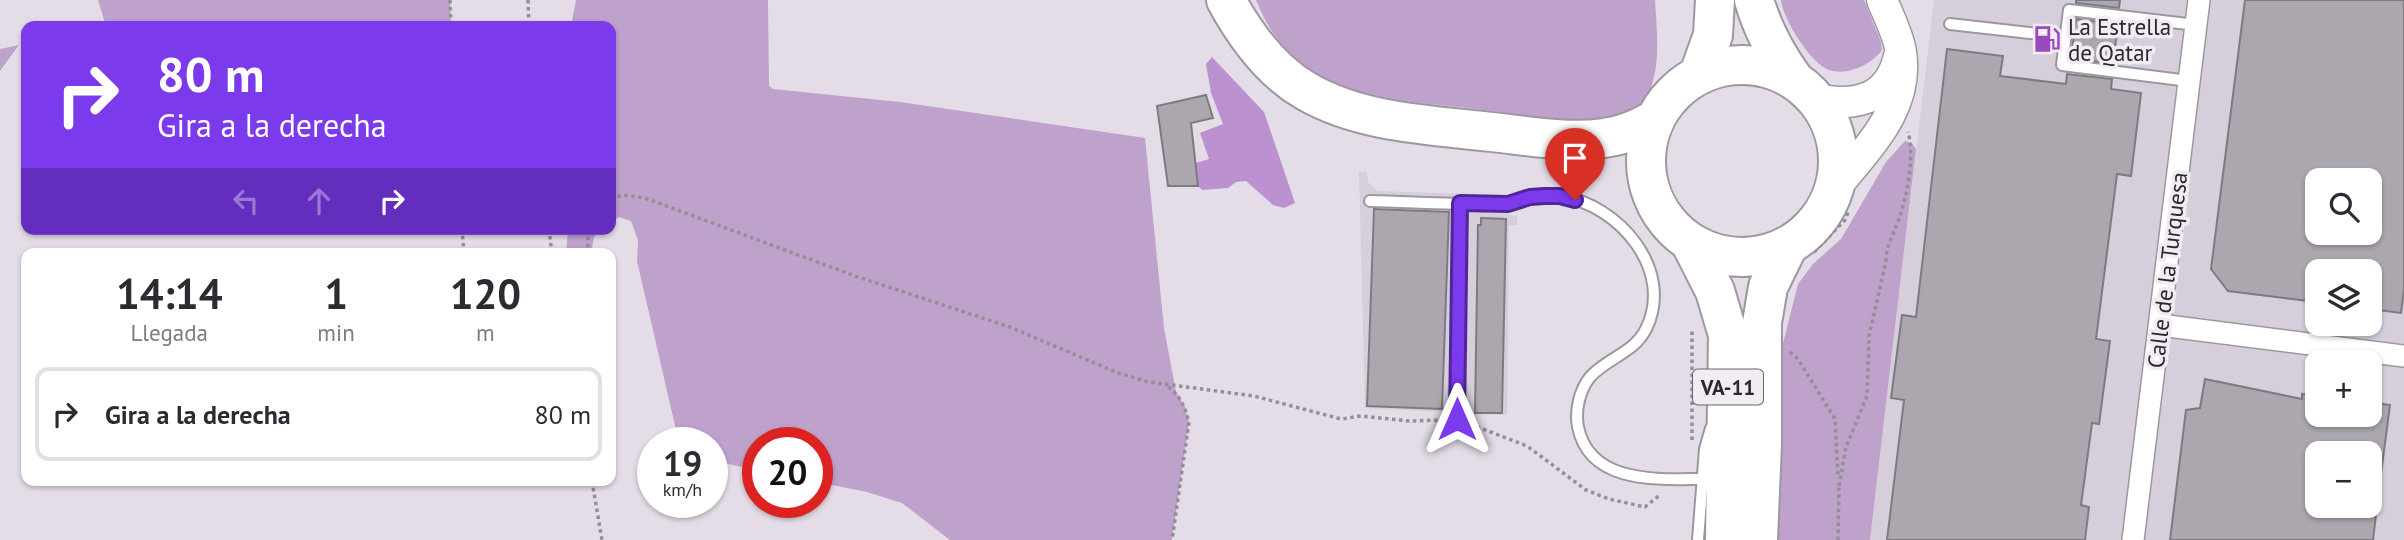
<!DOCTYPE html>
<html lang="es">
<head>
<meta charset="utf-8">
<style>
	body { margin:0; font-family:"PT Sans",sans-serif; background:#f2f2f3; color:#2b2b33; height:100vh; display:flex; flex-direction:column; font-size:26px; white-space:nowrap }
	* { box-sizing:border-box; margin:0 }
	p { font-size:23px; color:#7c7c81 }
	.icon { flex:none; width:38px; height:38px; fill:none; stroke:currentColor; stroke-width:2; stroke-linecap:round; stroke-linejoin:round }
	.map { position:relative; flex:1; overflow:hidden }
	.drawer { position:absolute; left:21px; top:248px; width:595px; height:238px; display:flex; flex-direction:column; background:#fff; border-radius:14px; box-shadow:0 2px 5px #0004 }
	.drawer>* { flex:none }
	.guide { position:absolute; left:21px; top:21px; width:595px; height:214px; border-radius:14px; box-shadow:0 2px 5px #0004; background:#7c3aed; color:#fff; overflow:hidden }
	.buttons { position:absolute; left:2305px; top:168px; display:grid; gap:14px }
	.buttons a { display:grid; place-items:center; width:77px; height:77px; border-radius:14px; background:#fff; box-shadow:0 2px 5px #0004; font-size:35px }
	.speed { position:absolute; left:637px; top:427px; display:flex; gap:14px; font-size:35px; font-weight:700; text-align:center }
	.speed>* { display:grid; place-content:center; width:91px; height:91px; border-radius:50%; background:#fff; box-shadow:0 2px 5px #0004; line-height:1 }
	.speed small { font-size:18px; font-weight:400 }
	.speed .limit { border:10px solid #d22; background:#fff; color:#111 }
	.pin { position:absolute; display:grid; place-items:center; width:60px; height:60px; color:#fff; margin:-72px -30px; border-radius:50% 50% 50% 0; rotate:-45deg; box-shadow:0 0 7px #0007 }
	.pin .icon { rotate:45deg }
	.me { position:absolute; width:77px; margin:-38px; rotate:0deg; stroke-linejoin:round; filter:drop-shadow(0 0 5px #0008) }
	.turn { display:flex; align-items:center; gap:24px; height:147px; padding:0 21px; font-size:32px }
	.turn .icon { width:91px; height:91px; stroke-width:2.5 }
	.turn b { display:block; font-size:49px; line-height:60px }
	.lanes { display:flex; align-items:center; height:66px; padding:0 21px; background:#0003; justify-content:center; gap:35px; direction:ltr }
	.lanes .off { opacity:.35 }
	.eta { display:flex; justify-content:space-evenly; align-items:center; height:119px; text-align:center }
	.eta b { font-size:42px; font-weight:800; line-height:49px }
	ul { padding:0; list-style:none }
	li { display:flex; align-items:center; gap:21px; height:94px; margin:0 14px 10px; padding:0 7px; border:4px solid #e1e1e2; border-radius:14px }
	li div { flex:1 }
	li b { display:block; font-size:26px }
	li em { font-style:normal }
	.map>svg:first-child { display:block }
	.built { fill:#d7cedc; fill-rule:evenodd }
	.green { fill:#bea2cb }
	.forest { fill:#bc91cf }
	.building { fill:#aca6af; stroke:#7f7a82; stroke-width:2; fill-rule:evenodd }
	.lines { fill:none; stroke-linecap:round; stroke-linejoin:round }
	.lane-casing { stroke:#9d979f; stroke-width:14 }
	.street-casing { stroke:#9d979f; stroke-width:24 }
	.secondary-casing { stroke:#9d979f; stroke-width:33 }
	.highway-casing { stroke:#9d979f; stroke-width:42 }
	.path { stroke:#948f96; stroke-width:3.5; stroke-dasharray:3.5 3.5; stroke-linecap:butt }
	.lane { stroke:#fff; stroke-width:10 }
	.street { stroke:#fff; stroke-width:21 }
	.secondary { stroke:#fff; stroke-width:30 }
	.highway { stroke:#fff; stroke-width:38 }
	.route-casing { stroke:#51269a; stroke-width:18 }
	.route { stroke:#7c3aed; stroke-width:12 }
	.labels { text-anchor:middle; dominant-baseline:central; stroke-width:7; stroke-linejoin:round; paint-order:stroke }
	.shield { fill:#f1ebf4; stroke:#666368; stroke-width:2 }
	.shield-label { font-size:21px; font-weight:bold; fill:#2b292c }
	.poi-label { font-size:23px; fill:#2b292c; stroke:#f1ebf4; text-anchor:start }
	.street-label { font-size:23px; fill:#2b292c; stroke:#f1ebf4 }
</style>
</head>
<body>
<div class="map">
<svg width="2404" height="540" viewBox="0 0 2404 540">
	<rect width="100%" height="100%" fill="#e4dde7"/>
	<path class="built" d="M1934 0H2404V540H1870ZM2317 180H2370V233H2317ZM2317 271H2370V324H2317ZM2317 362H2370V415H2317ZM2317 453H2370V506H2317Z
		M1367 171 1368 182 1377 191 1506 195 1509 215 1517 216V225H1509L1507 415 1365 408 1359 172Z"/>
	<path class="green" d="M98 0H450L451 26H106Z
		M576 0H768L769 86 773 89 900 102 1145 138 1164 328 1176 392 1185 407 1189 422 1172 540H950L902 503 867 492 817 482V443H758V470L712 461V443H679L637 261 638 240 631 221 619 217 611 222V26H571Z
		M1256 0H1655C1657 35 1662 69 1645 102 1633 112 1618 119 1602 121 1566 125 1526 116 1491 111 1434 103 1371 103 1319 76 1289 60 1268 31 1256 0Z
		M1781 0H1864L1881 42 1882 50C1871 65 1847 76 1829 70 1810 63 1783 19 1781 0Z
		M19 45 0 71V49Z
		M1905 141 1912 143 1916 149 1870 540H1774L1777 367 1798 284 1813 264 1841 239 1886 162Z
		M568 229H602L594 237 591 254H566Z"/>
	<path class="forest" d="M1212 57 1264 112 1295 203 1284 208 1273 205 1246 181 1236 182 1228 188 1202 190 1198 186 1196 163 1209 159 1200 133 1223 124 1211 93 1206 64Z"/>
	<path class="building" d="M2076 0H2120L2119 8 2076 3Z
		M2245 0H2404V290L2401 313 2370 309V271H2317V302L2228 291 2211 269ZM2317 180H2370V233H2317Z
		M2076 19 2118 24 2113 64 2071 58Z
		M1947 49 2003 56 2000 76 2066 84 2067 74 2112 79 2111 89 2141 93 2131 176 2117 174 2096 339 2110 341 2099 424 2092 423 2081 505 2089 507 2085 540H1887L1904 400 1891 398 1902 315 1916 317Z
		M1206 95 1213 118 1191 123 1198 186H1168L1157 106Z
		M1374 209 1449 212 1442 409 1367 406Z
		M1481 218 1506 219 1502 413H1475L1478 225H1481Z
		M2205 379 2302 399V394L2317 396V415H2370V402L2390 405 2379 489 2370 488V453H2317V506H2377L2373 540H2170L2186 410 2200 408Z"/>
	<g class="lines">
		<defs>
			<path id="lane" d="M1950 24 2065 37
				M2189 81 2062 65 2069 10 2196 25
				M1370 201C1414 202 1459 205 1503 204 1512 203 1520 198 1529 197 1539 196 1551 195 1561 196 1619 205 1675 270 1646 329 1634 353 1607 358 1590 377 1579 391 1575 411 1578 427 1590 485 1659 479 1703 479
				M1457 419 1460 203
				M1698 540 1705 449 1711 428"/>
			<path id="street" d="M2160 325 2404 356
				M2133 540 2199 0"/>
			<path id="secondary" d="M1815 99C1854 107 1889 101 1899 56
				M1834 190C1866 148 1910 110 1901 52 1898 34 1889 17 1882 0"/>
			<path id="highway" d="M1226 0C1245 35 1271 71 1306 91 1361 123 1430 125 1492 132 1529 136 1567 143 1604 138 1622 136 1638 129 1654 120
				M1754 0C1763 31 1776 55 1795 81
				M1646 161a96 96 0 1 1 192 0a96 96 0 1 1-192 0Z
				M1699 74 1713 35 1715 0
				M1690 242 1715 291 1728 335 1725 540
				M1758 540 1762 444V323L1768 287 1788 246"/>
		</defs>
		<use href="#lane" class="lane-casing"/>
		<use href="#street" class="street-casing"/>
		<use href="#secondary" class="secondary-casing"/>
		<use href="#highway" class="highway-casing"/>
		<path class="path" d="M450 0 451 26
			M528 0 529 26
			M611 199 623 195 645 198 855 276 1010 327 1118 373 1149 382 1254 396 1341 419 1361 416 1409 421 1442 420
			M462 229 464 254
			M549 229 552 254
			M1814 252 1845 220 1849 210
			M587 254 589 229
			M1790 352 1798 359 1835 419 1838 477
			M1168 387C1181 396 1185 408 1189 422L1172 540
			M1470 424 1527 446 1586 490 1609 499 1645 507 1661 494
			M1692 440V330
			M592 481 602 540
			M1839 486 1846 447 1867 396 1869 336 1886 261C1886 245 1894 234 1899 219 1907 196 1915 156 1908 132
			M1838 540 1839 485"/>
		<use href="#lane" class="lane"/>
		<use href="#street" class="street"/>
		<use href="#secondary" class="secondary"/>
		<use href="#highway" class="highway"/>
	</g>
	<g class="lines">
		<defs>
			<path id="route" d="M1457 419 1460 203 1508 204 1530 197 1545 196H1560L1575 200"/>
		</defs>
		<use href="#route" class="route-casing"/>
		<use href="#route" class="route"/>
	</g>
	<defs>
		<symbol id="fuel-bare" viewBox="-9 -9 18 18"><path d="M-5.5-6h7V0h2V4h1.3V-2.5L3-4.5l.8-.8L6-3V5H2.5V1h-1V6h-7ZM-4.2-4.7v3.2H.2V-4.7Z" fill="#9a4abb" stroke="#f1ebf4" stroke-width="2.5" paint-order="stroke"/></symbol>
	</defs>
	<g fill-rule="evenodd">
		<use href="#fuel-bare" x="2028" y="20" width="38" height="38"/>
	</g>
	<g class="labels">
		<rect class="shield" x="1693" y="369.5" width="70" height="35" rx="5"/>
		<g class="shield-label">
			<text x="1728" y="387">VA-11</text>
		</g>
		<g class="poi-label">
			<text x="2068" y="26">La Estrella<tspan x="2068" dy="26">de Qatar</tspan></text>
		</g>
		<g class="street-label">
			<text transform="translate(2167 270) rotate(-83)">Calle de la Turquesa</text>
		</g>
	</g>
</svg>
<div class="buttons">
<a><svg class="icon" aria-label="search" viewBox="0 0 24 24"><circle cx="10" cy="10" r="6"/><path d="M15 15l6 6"/></svg></a>
<a><svg class="icon" aria-label="layers" viewBox="0 0 24 24"><path d="M12 4l9 5-9 5-9-5zM3 14l9 5 9-5"/></svg></a>
<a>+</a>
<a>−</a>
</div>
<div class="speed"><div>19<small>km/h</small></div><div class="limit">20</div></div>
<div class="pin" style="left:1575px;top:200px;background:#d93025"><svg class="icon" aria-label="arrive" viewBox="0 0 24 24"><path d="M6 21V4h12l-3 4 3 4H6"/></svg></div>
<svg class="me" style="left:1457px;top:419px" viewBox="-20 -20 40 40"><path d="M0-17L14 15 0 8-14 15z" fill="#7c3aed" stroke="#fff" stroke-width="4"/></svg>
<div class="guide">
<div class="turn"><svg class="icon" aria-label="right" viewBox="0 0 24 24"><path d="M7 20v-9h11M14 6l5 5-5 5"/></svg><div><b>80 m</b>Gira a la derecha</div></div>
<div class="lanes"><svg class="icon off" aria-label="left" viewBox="0 0 24 24"><path d="M17 20v-9H6M10 6l-5 5 5 5"/></svg><svg class="icon off" aria-label="ahead" viewBox="0 0 24 24"><path d="M12 20V5M6 11l6-6 6 6"/></svg><svg class="icon" aria-label="right" viewBox="0 0 24 24"><path d="M7 20v-9h11M14 6l5 5-5 5"/></svg></div>
</div>
<section class="drawer">
<div class="eta">
<div><b>14:14</b><p>Llegada</p></div>
<div><b>1</b><p>min</p></div>
<div><b>120</b><p>m</p></div>
</div>
<ul>
<li><svg class="icon" aria-label="right" viewBox="0 0 24 24"><path d="M7 20v-9h11M14 6l5 5-5 5"/></svg><div><b>Gira a la derecha</b></div><em>80 m</em></li>
</ul>
</section>
</div>
</body>
</html>
